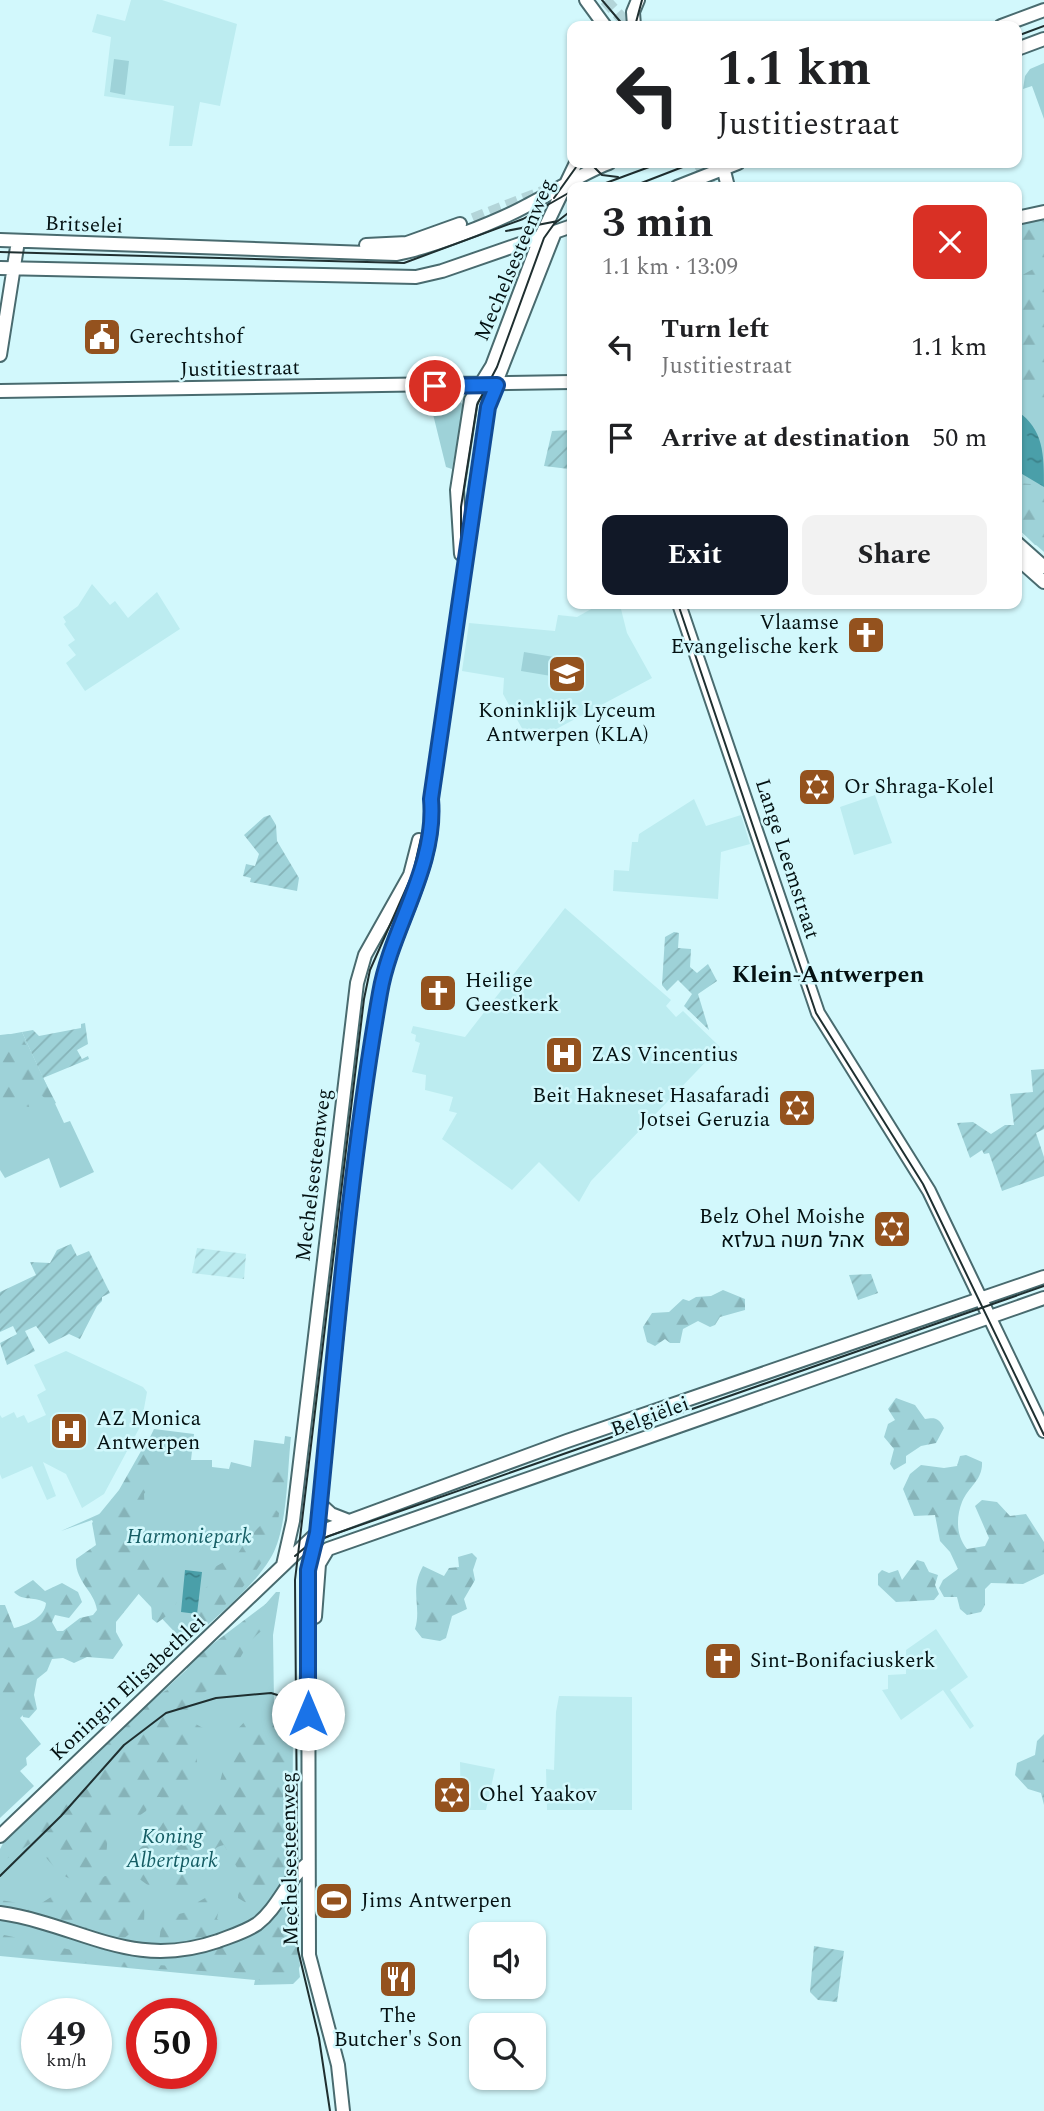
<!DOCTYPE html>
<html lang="en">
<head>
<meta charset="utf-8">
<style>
	body { margin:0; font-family:Spectral,Heebo,serif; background:#f2f2f2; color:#202124; height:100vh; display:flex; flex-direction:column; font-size:26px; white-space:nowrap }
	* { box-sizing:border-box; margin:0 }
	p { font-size:23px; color:#757577 }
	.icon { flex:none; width:38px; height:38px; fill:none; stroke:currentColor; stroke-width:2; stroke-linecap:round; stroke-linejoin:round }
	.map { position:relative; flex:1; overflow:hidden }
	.side { position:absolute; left:567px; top:182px; width:455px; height:427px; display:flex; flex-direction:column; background:#fff; border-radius:14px; box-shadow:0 2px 5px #0004 }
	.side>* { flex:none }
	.guide { position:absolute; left:567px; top:21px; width:455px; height:147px; border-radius:14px; box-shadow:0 2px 5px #0004; background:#fff; color:#202124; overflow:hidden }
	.buttons { position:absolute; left:469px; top:1922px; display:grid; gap:14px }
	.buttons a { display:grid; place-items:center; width:77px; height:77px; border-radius:14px; background:#fff; box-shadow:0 2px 5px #0004; font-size:35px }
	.speed { position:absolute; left:21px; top:1998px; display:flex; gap:14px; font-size:35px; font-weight:700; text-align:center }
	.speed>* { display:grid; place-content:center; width:91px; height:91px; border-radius:50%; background:#fff; box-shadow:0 2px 5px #0004; line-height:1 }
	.speed small { font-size:18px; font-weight:400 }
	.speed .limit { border:10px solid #d22; background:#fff; color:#111 }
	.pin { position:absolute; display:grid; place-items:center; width:60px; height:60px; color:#fff; margin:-30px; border:4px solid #fff; border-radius:50%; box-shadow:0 2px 7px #0007 }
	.me { position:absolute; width:77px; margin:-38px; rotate:0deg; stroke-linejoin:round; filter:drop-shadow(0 0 5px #0008) }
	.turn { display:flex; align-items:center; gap:24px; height:147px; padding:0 35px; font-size:32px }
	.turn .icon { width:91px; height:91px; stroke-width:2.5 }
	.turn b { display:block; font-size:49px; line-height:60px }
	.round { display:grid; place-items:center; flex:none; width:74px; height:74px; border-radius:14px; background:#f2f2f2 }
	.overview { display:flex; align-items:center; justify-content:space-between; height:119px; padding:0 35px }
	h1 { font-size:42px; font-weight:700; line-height:52px }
	.cta { display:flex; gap:14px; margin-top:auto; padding:14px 35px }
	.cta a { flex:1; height:80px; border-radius:14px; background:#111827; color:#fff; font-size:28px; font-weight:700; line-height:80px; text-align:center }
	.cta a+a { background:#f2f2f2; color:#202124 }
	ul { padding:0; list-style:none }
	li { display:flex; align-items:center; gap:21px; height:91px; padding:0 35px }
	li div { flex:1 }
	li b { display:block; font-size:26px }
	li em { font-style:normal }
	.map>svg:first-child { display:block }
	.built { fill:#bcecf0 }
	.industrial { fill:url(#industrial-furrows) }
	.green { fill:#9ed2d8 }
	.forest { fill:url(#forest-firs) }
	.garden { fill:url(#garden-furrows) }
	.water { fill:url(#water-ripples) }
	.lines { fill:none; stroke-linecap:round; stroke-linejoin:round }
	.secondary-tunnel { stroke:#b3d5d9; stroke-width:12; stroke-dasharray:12 6; stroke-linecap:butt }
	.secondary-casing { stroke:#496b6f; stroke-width:16 }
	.secondary { stroke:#fff; stroke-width:12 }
	.tram { stroke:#1f2f30; stroke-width:2 }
	.route-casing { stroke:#114b97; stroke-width:18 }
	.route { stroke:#1a73e8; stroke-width:12 }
	.labels { text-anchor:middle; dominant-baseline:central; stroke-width:5; stroke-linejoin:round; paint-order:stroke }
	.street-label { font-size:21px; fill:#041112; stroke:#d2f8fc }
	.poi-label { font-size:21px; fill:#041112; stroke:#d2f8fc; text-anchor:start }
	.park-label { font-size:21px; font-style:italic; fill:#155d64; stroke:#d2f8fc }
	.quarter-label { font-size:24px; font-weight:bold; fill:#041112; stroke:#d2f8fc }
</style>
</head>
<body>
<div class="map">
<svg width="1044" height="2111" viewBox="0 0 1044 2111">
	<defs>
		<pattern id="industrial-furrows" width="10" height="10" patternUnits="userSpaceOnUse" patternTransform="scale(1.75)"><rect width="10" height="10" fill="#bcecf0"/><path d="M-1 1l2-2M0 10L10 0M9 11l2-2" fill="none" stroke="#a0c9cd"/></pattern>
		<pattern id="forest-firs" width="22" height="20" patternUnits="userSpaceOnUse" patternTransform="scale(1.75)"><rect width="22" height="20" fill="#9ed2d8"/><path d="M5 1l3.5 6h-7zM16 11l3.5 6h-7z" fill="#86b3b8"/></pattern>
		<pattern id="garden-furrows" width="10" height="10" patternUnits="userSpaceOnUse" patternTransform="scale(1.75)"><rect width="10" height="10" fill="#9ed2d8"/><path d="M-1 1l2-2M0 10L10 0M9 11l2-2" fill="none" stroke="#86b3b8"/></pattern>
		<pattern id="water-ripples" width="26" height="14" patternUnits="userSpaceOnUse" patternTransform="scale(1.75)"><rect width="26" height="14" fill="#4a9fa9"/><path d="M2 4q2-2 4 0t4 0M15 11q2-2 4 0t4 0" fill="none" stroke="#3b8088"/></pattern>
	</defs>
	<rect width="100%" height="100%" fill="#d2f8fc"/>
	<path class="built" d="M131 0H162L237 24 220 106 200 102 192 146H169L174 106 104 96 111 37 92 32 97 14 125 21Z
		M92 584 110 605 115 601 128 618 157 592 180 629 85 691 66 663 76 655 68 645 75 640 64 624 66 622 63 617 78 606Z
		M593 604 620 605 627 633 652 678 530 743 503 694 504 678 462 671 469 623 555 631 558 615 577 617 593 608Z
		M875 795 892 843 854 855 840 807Z
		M694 799 706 826 741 815 750 844 721 852 718 899 613 891 614 870 629 871 632 842H638L639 834Z
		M565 908 671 1000 666 1006 676 1017 683 1011 720 1047 591 1181 579 1202 539 1162 512 1190 442 1139 457 1113 449 1111 453 1097 425 1090 426 1075 412 1072 420 1043 415 1041 416 1035 411 1033 413 1026 465 1037Z
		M66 1351 143 1387 147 1392 141 1425 104 1494 82 1508 66 1474 43 1462 56 1496 47 1500 32 1466 2 1479 0 1474V1415L2 1418 14 1412 17 1418 24 1415 28 1423 46 1415 37 1395 46 1390 34 1365Z
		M936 1629 968 1677 950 1690 974 1726 970 1729 943 1690 901 1720 882 1690 888 1689V1675L906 1674V1650Z
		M559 1696 632 1697V1810H547L546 1769 554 1770 556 1712Z
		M460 1762 495 1769 486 1810H461Z"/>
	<path class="industrial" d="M197 1248 246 1254 244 1279 192 1273Z"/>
	<path class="green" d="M114 59 129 61 125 95 110 92Z
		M1044 63V119L1032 86 1023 89 1025 76 1030 69Z
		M1044 219V552L1017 528V230Z
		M437 399H455L464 405 452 469 446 467 431 406Z
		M524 652 560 658 557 677 521 671Z
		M22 1032 64 1123 70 1121 94 1172 60 1188 49 1158 5 1178 0 1170V1036Z
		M154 1429 194 1434 191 1460H212V1467L229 1469 231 1462 251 1467 254 1440 284 1444 285 1436 291 1437C287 1471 288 1531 270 1559 251 1590 213 1620 186 1644L100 1553 102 1540 92 1520 61 1531 106 1511 139 1460Z
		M276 1592H280L273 1635 274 1703 288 1712 293 1728 292 1918 300 1977 293 1984 254 1985 255 1980 0 1956V1849L7 1836 212 1646 263 1607Z
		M0 1629 31 1707 20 1718 41 1744 26 1758 27 1765 20 1771 34 1786 0 1818Z"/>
	<path class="forest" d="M1044 216V260L1040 255 1017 254V227Z
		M1035 268 1044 271V407L1028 395 1017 411V337L1026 332 1028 323 1026 315 1017 310V278Z
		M1017 483 1030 484 1044 494V546L1035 545 1017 527Z
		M9 1034 22 1037 56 1103 53 1105 35 1090 29 1107 13 1104 4 1107 0 1115V1035Z
		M723 1290 745 1299V1310L720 1317 715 1325 710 1327 698 1321 683 1329 680 1343H670L665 1339 655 1346 647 1342 643 1327 652 1313 669 1312 683 1299 689 1301 696 1297 711 1296Z
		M896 1398 915 1405 925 1419C935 1417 939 1418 944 1428L936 1443 921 1446 906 1456V1463L894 1470 890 1464 894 1449 884 1437 888 1424 895 1420 888 1409Z
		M149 1437 160 1450C161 1469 154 1479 144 1494L145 1513 131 1531 128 1545C146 1569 210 1588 157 1623L152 1619 151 1602 141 1591 116 1622V1632L123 1645 113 1659 87 1657 74 1663 63 1658 52 1659 47 1671 37 1679 34 1695 37 1709 29 1718 23 1717 20 1701 0 1699V1605H5L14 1628C27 1625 45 1617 46 1603 36 1596 23 1602 14 1592L33 1580 45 1591 62 1583 78 1592 82 1602 69 1618 55 1615 52 1622 57 1631H63L80 1618 93 1615 97 1610C94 1590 75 1582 76 1559L96 1545 92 1523 119 1490Z
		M286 1452 288 1453 282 1500 271 1493 265 1480Z
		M966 1455 982 1462C983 1480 968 1487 962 1502 956 1517 956 1536 967 1549L985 1546 989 1538 975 1506 982 1500 997 1502 1010 1516 1026 1514 1044 1542V1574L1023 1584 991 1583 985 1589V1605L981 1612 967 1615 960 1609 957 1597H944L939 1588 943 1580 958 1569 950 1552 940 1541 935 1515 914 1516 903 1489 910 1474 921 1465 944 1468 957 1466 960 1456Z
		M276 1510 279 1513C276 1565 226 1605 189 1637H185C182 1626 196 1611 197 1594L208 1586 211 1569 237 1555 247 1539Z
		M472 1553 477 1558 473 1570 475 1580 464 1599 467 1609 452 1616 446 1638 440 1641 422 1638 415 1629C422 1606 409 1591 423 1566L444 1576 449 1568 459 1567 458 1557Z
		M917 1560 924 1562 929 1572 938 1575 935 1585 939 1594 934 1600 896 1602 878 1585V1574L882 1570 889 1573 898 1570 902 1580Z
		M271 1600 274 1603 266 1628C245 1640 240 1664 225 1681 216 1690 205 1690 195 1697L189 1714 192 1722 203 1728 206 1740 197 1756V1770L184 1808 189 1812C225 1811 220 1760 233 1736 239 1725 251 1716 262 1711 276 1713 288 1715 291 1731V1868L274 1894 259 1903 248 1904 238 1898 239 1871 224 1845C206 1848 209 1868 200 1879 182 1903 151 1892 133 1873V1856C145 1841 182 1817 160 1797L151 1798 146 1811 139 1816 119 1803C96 1823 122 1875 83 1880 75 1881 68 1879 62 1874 50 1865 43 1852 33 1842L0 1863V1853L12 1836 82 1774 114 1733 153 1697 176 1686 189 1675 186 1664Z
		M1044 1734V1805L1041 1793 1028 1789 1015 1775 1017 1763 1035 1755 1037 1741Z
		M105 1876C139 1879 146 1889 144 1922L122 1940 101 1937 57 1919 0 1906V1900L37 1906 51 1897 76 1894Z
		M205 1898H218L220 1903 217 1919 244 1936 286 1901 295 1904 300 1966 294 1978 265 1983 246 1973 134 1968 0 1953V1934L134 1964 177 1966 178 1954 159 1943 161 1926 171 1916 195 1910 198 1902Z"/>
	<path class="garden" d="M572 430V481H569V469L544 466 552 431Z
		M270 815 276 825 277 841 299 878 297 891 250 882 251 878 243 876 246 864 255 866 259 854 244 835 264 817Z
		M674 932 679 933 678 948 691 949 690 967 697 973 708 964 717 981 698 994 709 1030 684 1006 692 994 678 980 667 991 662 985 665 937Z
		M85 1023 88 1044 77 1050 82 1059 88 1056 89 1059 43 1078 22 1032 33 1030 39 1036 81 1028V1024Z
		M1044 1069V1129L1036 1133 1044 1157V1176L1002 1191 989 1153 984 1154 982 1150 970 1158 957 1123 973 1122 991 1134 1005 1125H1014L1010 1094 1033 1092 1031 1070Z
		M71 1244 77 1256 89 1251 110 1293 102 1297V1301L97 1306 80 1339 69 1334 49 1344 36 1326 25 1331 35 1351 7 1365 0 1343 17 1334 13 1326 0 1332V1292L36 1275 30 1262 50 1263 57 1250Z
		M871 1274 878 1293 858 1300 849 1275Z
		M814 1946 844 1951 837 2002 818 2000 810 1992Z"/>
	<path class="water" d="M1017 411C1044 429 1044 455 1044 487L1017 471Z
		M185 1570 202 1572 197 1614 181 1612Z"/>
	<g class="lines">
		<path class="secondary-tunnel" d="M605 0 629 26
			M699 163 711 187
			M473 219 545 191"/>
		<defs>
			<path id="secondary" d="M586 0 605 26
				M634 26 633 12 638 0
				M1001 26 1044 10
				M1017 49 1044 39
				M722 163 728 187
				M677 187 738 163
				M1017 218 1044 212
				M0 240 396 254C430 248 497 222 528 205 556 191 580 174 609 163
				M366 245 407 243 460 224
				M0 268 416 277 442 271 572 226
				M0 355 18 241
				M0 391 572 382
				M1017 543 1044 567
				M461 554 457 490 471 400 492 366 541 236 576 163
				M1017 558 1044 582
				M679 604 818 1013 929 1191 1044 1431
				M320 1504 331 1514 349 1521
				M283 1565 293 1521 357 983 365 955 410 875 419 840
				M315 1617 319 1564 328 1549 1044 1298
				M0 1836 317 1533 567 1441 1044 1277
				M0 1913C82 1925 131 1971 218 1941 231 1936 245 1932 257 1924 279 1907 287 1879 308 1863
				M343 2111 338 2065 309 1955 308 1570 317 1533C336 1353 349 1171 380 994 391 929 438 867 431 799L489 400 555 232"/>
		</defs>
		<use href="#secondary" class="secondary-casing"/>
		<use href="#secondary" class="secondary"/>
		<path class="tram" d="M602 0 624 26
			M608 25 609 26
			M635 26 642 0
			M1017 36 1044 26
			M590 163 602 175 618 177
			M595 187 660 163
			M631 187 693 163
			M554 198 579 163
			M506 231 558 221
			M0 252 404 263 523 219 572 191
			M678 604 816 1013 923 1184 1044 1435
			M295 1556 308 1545 329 1536 1044 1286
			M0 1876 61 1816 124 1745 166 1713 216 1698 271 1693 287 1698 297 1713
			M330 2111 319 2038 298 1950 295 1580 364 999 370 970 413 873 425 820 461 576V507L477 405 497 367 544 238 554 224 572 210"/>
	</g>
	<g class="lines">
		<defs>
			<path id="route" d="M308 1714V1570L317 1533C335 1355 349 1169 380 993 391 928 437 867 431 799L488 407 497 385 435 386"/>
		</defs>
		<use href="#route" class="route-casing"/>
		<use href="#route" class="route"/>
	</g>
	<defs>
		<symbol id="civic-square" viewBox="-11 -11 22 22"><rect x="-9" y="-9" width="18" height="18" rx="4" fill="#94521e" stroke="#d2f8fc"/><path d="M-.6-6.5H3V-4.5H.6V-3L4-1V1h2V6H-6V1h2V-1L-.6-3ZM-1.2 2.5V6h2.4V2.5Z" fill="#fff"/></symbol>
		<symbol id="church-square" viewBox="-11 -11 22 22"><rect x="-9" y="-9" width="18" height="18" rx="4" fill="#94521e" stroke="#d2f8fc"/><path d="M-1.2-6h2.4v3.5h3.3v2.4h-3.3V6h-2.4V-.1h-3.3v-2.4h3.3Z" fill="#fff"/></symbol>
		<symbol id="university-square" viewBox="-11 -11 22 22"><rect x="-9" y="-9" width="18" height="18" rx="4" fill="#94521e" stroke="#d2f8fc"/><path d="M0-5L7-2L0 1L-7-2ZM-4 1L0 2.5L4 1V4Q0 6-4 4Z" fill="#fff"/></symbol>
		<symbol id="synagogue-square" viewBox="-11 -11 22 22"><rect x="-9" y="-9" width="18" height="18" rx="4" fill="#94521e" stroke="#d2f8fc"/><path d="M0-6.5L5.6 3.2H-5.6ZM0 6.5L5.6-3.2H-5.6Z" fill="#fff"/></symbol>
		<symbol id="hospital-square" viewBox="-11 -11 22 22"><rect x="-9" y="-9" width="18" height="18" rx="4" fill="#94521e" stroke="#d2f8fc"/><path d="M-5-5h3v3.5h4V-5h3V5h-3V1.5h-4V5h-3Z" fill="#fff"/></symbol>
		<symbol id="stadium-square" viewBox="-11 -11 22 22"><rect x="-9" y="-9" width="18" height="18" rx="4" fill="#94521e" stroke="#d2f8fc"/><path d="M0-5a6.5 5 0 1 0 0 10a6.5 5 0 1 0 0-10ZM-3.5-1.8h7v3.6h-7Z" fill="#fff"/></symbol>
		<symbol id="restaurant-square" viewBox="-11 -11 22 22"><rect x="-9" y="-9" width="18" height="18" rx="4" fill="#94521e" stroke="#d2f8fc"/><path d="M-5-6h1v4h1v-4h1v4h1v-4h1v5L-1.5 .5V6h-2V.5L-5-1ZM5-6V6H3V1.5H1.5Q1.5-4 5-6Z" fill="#fff"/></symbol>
	</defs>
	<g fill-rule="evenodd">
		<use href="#civic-square" x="80" y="315" width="44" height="44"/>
		<use href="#church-square" x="844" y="613" width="44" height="44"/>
		<use href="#university-square" x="545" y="652" width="44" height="44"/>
		<use href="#synagogue-square" x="795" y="765" width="44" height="44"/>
		<use href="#church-square" x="416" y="971" width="44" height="44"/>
		<use href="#hospital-square" x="542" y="1033" width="44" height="44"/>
		<use href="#synagogue-square" x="775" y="1086" width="44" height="44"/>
		<use href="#synagogue-square" x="870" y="1207" width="44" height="44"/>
		<use href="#hospital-square" x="47" y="1409" width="44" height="44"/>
		<use href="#church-square" x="701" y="1639" width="44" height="44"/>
		<use href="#synagogue-square" x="430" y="1773" width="44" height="44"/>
		<use href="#stadium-square" x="312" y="1879" width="44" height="44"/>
		<use href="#restaurant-square" x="376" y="1957" width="44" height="44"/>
	</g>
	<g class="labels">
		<g class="street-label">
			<text transform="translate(84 225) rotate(2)">Britselei</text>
			<text transform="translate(515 260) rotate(-67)">Mechelsesteenweg</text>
			<text transform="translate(240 369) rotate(-1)">Justitiestraat</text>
			<text transform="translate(787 859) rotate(72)">Lange Leemstraat</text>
			<text transform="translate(314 1175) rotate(-83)">Mechelsesteenweg</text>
			<text transform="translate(650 1417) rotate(-20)">Belgiëlei</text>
			<text transform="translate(128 1688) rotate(-43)">Koningin Elisabethlei</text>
			<text transform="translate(290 1859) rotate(-91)">Mechelsesteenweg</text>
		</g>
		<g class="poi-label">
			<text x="129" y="337">Gerechtshof</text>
			<text x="839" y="623" text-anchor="end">Vlaamse<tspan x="839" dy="24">Evangelische kerk</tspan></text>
			<text x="567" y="711" text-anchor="middle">Koninklijk Lyceum<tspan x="567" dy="24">Antwerpen (KLA)</tspan></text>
			<text x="844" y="787">Or Shraga-Kolel</text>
			<text x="465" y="981">Heilige<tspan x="465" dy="24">Geestkerk</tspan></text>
			<text x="591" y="1055">ZAS Vincentius</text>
			<text x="770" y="1096" text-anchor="end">Beit Hakneset Hasafaradi<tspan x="770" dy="24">Jotsei Geruzia</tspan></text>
			<text x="865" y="1217" text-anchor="end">Belz Ohel Moishe<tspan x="865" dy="24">אהל משה בעלזא</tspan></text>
			<text x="96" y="1419">AZ Monica<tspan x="96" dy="24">Antwerpen</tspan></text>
			<text x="750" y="1661">Sint-Bonifaciuskerk</text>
			<text x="479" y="1795">Ohel Yaakov</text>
			<text x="361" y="1901">Jims Antwerpen</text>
			<text x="398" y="2016" text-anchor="middle">The<tspan x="398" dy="24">Butcher's Son</tspan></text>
		</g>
		<g class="park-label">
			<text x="189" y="1537">Harmoniepark</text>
			<text x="172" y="1837">Koning<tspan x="172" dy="24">Albertpark</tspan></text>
		</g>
		<g class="quarter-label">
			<text x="828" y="975">Klein-Antwerpen</text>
		</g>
	</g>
</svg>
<div class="buttons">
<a><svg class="icon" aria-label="sound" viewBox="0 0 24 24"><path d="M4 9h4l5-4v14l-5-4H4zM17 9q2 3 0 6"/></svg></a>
<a><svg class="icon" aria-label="search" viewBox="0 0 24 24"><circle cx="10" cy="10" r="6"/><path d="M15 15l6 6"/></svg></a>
</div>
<div class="speed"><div>49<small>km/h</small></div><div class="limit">50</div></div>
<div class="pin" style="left:435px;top:386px;background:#d93025"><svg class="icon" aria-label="arrive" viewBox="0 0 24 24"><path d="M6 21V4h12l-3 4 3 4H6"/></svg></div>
<svg class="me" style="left:308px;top:1714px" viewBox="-20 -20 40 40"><circle r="19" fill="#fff"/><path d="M0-13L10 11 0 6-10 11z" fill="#1a73e8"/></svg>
<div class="guide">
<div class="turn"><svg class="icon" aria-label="left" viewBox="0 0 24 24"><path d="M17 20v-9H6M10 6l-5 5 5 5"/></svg><div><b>1.1 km</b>Justitiestraat</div></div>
</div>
<section class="side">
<div class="overview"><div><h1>3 min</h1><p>1.1 km · 13:09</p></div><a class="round" style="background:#d93025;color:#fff"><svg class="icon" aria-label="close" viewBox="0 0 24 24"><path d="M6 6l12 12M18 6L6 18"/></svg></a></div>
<ul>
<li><svg class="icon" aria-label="left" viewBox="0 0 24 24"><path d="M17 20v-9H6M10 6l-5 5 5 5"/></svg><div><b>Turn left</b><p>Justitiestraat</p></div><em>1.1 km</em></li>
<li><svg class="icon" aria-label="arrive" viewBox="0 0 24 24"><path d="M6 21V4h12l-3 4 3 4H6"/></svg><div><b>Arrive at destination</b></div><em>50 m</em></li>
</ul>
<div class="cta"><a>Exit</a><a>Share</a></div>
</section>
</div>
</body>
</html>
